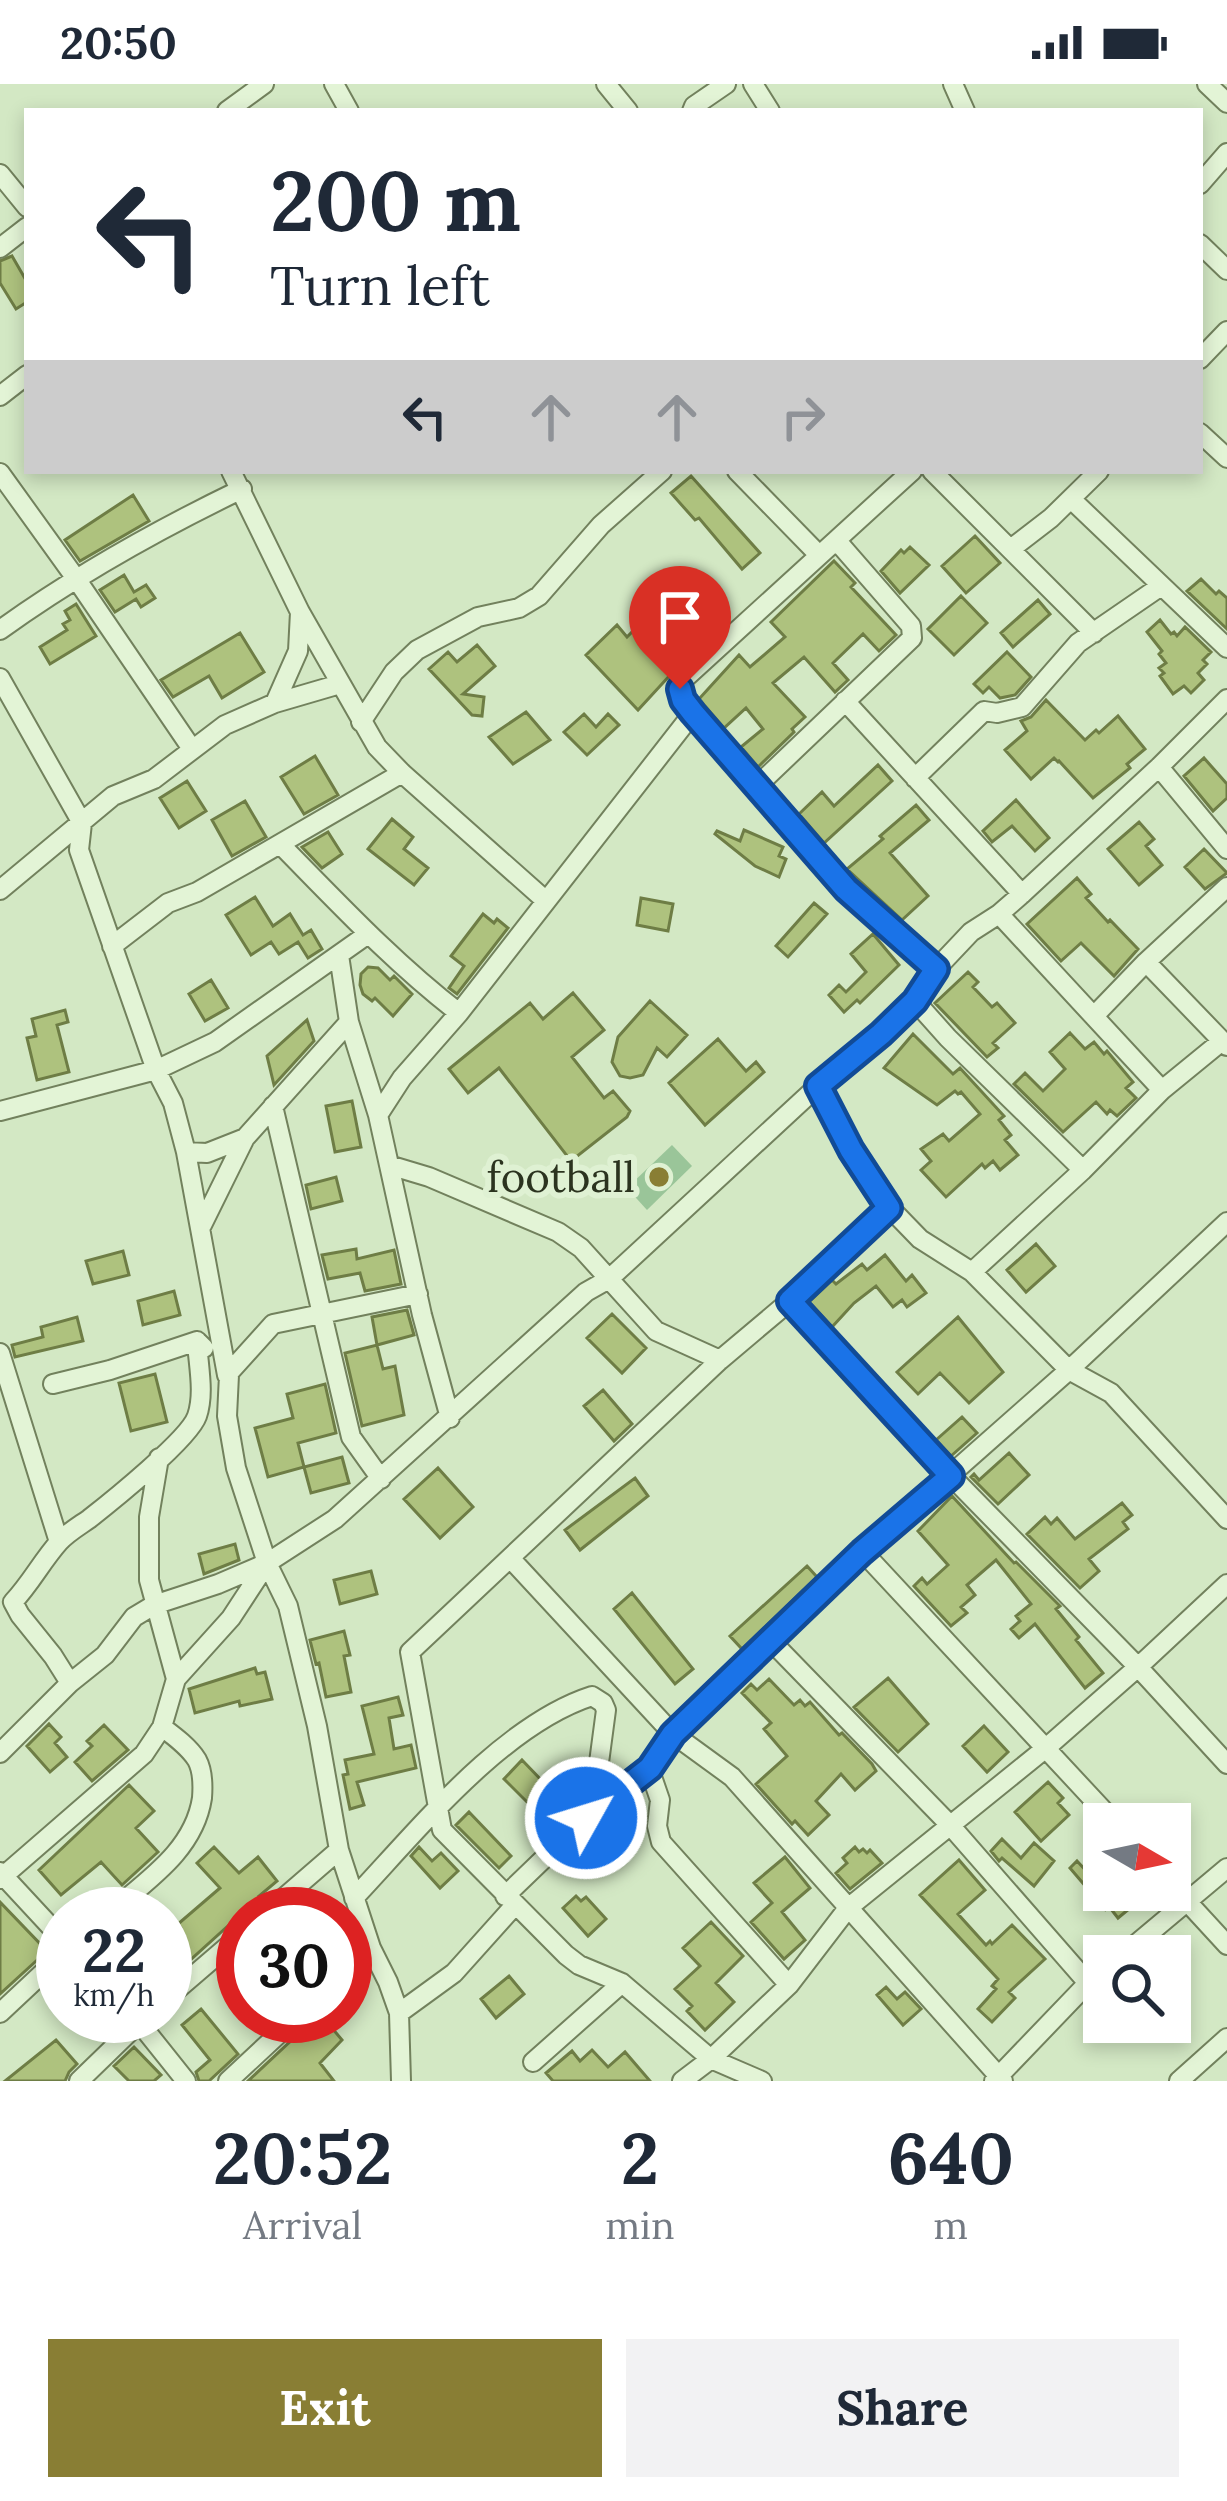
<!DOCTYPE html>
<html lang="en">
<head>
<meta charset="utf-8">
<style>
	body { margin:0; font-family:Lora,serif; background:#f2f2f3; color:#1f2937; height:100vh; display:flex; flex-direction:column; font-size:45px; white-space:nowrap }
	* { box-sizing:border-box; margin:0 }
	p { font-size:39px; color:#747a83 }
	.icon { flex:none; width:66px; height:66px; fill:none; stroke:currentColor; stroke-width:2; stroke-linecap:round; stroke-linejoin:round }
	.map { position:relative; height:1997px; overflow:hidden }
	.details { display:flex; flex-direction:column; background:#fff; flex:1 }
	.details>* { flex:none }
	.top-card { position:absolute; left:24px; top:24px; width:1179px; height:366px; border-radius:0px; box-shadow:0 6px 18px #0003; background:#fff; color:#1f2937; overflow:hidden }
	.needle { width:78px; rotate:99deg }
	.buttons { position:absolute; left:1083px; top:1719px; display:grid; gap:24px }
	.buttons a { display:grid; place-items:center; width:108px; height:108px; border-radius:0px; background:#fff; box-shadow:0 6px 18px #0003; font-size:60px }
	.speed { position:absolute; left:36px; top:1803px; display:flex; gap:24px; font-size:60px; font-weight:700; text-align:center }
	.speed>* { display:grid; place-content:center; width:156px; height:156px; border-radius:50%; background:#fff; box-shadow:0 6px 18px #0003; line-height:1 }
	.speed small { font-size:30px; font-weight:400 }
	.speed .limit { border:18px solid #d22; background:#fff; color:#111 }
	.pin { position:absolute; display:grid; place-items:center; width:102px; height:102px; color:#fff; margin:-123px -51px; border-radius:50% 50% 50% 0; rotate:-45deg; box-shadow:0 0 12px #0007 }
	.pin .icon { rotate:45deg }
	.me { position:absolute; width:132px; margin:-66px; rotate:51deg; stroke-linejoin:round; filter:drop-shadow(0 0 9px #0008) }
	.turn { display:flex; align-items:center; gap:42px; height:252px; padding:0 48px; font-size:54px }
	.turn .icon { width:156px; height:156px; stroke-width:2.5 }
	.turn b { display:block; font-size:84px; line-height:102px }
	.lanes { display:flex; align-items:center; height:114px; padding:0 48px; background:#0003; justify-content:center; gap:60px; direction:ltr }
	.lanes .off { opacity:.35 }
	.eta { display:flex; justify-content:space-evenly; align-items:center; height:204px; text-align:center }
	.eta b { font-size:72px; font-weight:800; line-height:84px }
	.cta { display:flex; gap:24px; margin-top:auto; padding:24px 48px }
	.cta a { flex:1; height:138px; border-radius:0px; background:#897e34; color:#fff; font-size:48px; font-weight:800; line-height:138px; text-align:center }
	.cta a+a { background:#f2f2f3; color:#1f2937 }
	.status { display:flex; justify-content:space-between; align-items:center; height:84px; padding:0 60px; background:#fff; direction:ltr }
	.status svg { height:33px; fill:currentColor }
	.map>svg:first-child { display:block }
	.green { fill:#9ac599 }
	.building { fill:#aec27e; stroke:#6e7d45; stroke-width:3 }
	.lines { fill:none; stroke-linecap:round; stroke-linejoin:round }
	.minor-casing { stroke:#72815d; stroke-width:22 }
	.minor { stroke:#e3f4d6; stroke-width:18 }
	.route-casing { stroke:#114b97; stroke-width:30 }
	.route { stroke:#1a73e8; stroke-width:21 }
	.poi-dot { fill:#897e34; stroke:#dff1d3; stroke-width:4.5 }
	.labels { text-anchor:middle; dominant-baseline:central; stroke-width:12; stroke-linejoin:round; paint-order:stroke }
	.poi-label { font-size:42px; fill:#2b331f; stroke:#dff1d3; text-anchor:end }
</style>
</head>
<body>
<div class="status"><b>20:50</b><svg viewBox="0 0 49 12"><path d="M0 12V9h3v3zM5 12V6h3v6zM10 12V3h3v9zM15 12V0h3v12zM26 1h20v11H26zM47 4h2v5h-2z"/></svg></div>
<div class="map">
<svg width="1227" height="1997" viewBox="0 0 1227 1997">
	<rect width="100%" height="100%" fill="#d3e8c4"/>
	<path class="green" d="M672 1061 692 1082 647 1126 627 1104Z"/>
	<path class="building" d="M12 172 27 198V218L16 225 0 199V177Z
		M691 392 760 469 742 485 699 434 695 436 671 409Z
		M133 411 149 437 80 477 65 456Z
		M975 452 1000 479 966 509 942 482Z
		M910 463 929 481 900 509 881 487 901 466 904 469Z
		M834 477 855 499 851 503 896 551 879 567 863 550 833 579 848 596 835 608 804 573 773 599 805 633 792 645 794 648 758 683 741 663 763 645 746 624 724 644 699 615 739 571 750 583 785 553 771 538Z
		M124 491 134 508 146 501 155 514 141 523 136 515 115 528 100 506Z
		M1201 495 1216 510 1219 507 1227 514V545L1187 507Z
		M961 512 987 539 954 571 928 545Z
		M1038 516 1050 530 1013 563 1001 549Z
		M76 520 96 552 50 580 40 563 67 546 63 540 70 536 65 527Z
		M1160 536 1171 550 1174 548 1177 552 1185 543 1211 568 1203 576 1207 580 1198 589 1204 596 1191 609 1184 602 1173 610 1160 592 1164 589 1159 584 1166 579 1159 570 1162 567 1147 548Z
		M617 541 627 553 633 547 672 589 638 626 586 571Z
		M240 549 264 588 222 614 209 592 173 613 161 596Z
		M477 561 495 582 463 610 484 613 482 632 472 631 429 585 448 568 457 578Z
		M1007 568 1031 593 1015 611 1000 614 989 603 983 609 974 600Z
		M1046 616 1085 656 1096 646 1099 649 1118 632 1145 665 1127 680 1130 684 1093 714 1059 677 1058 678 1054 674 1031 695 1005 666 1027 647 1021 637 1031 633Z
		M526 628 550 656 513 680 489 653Z
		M584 630 596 643 608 630 619 641 587 671 564 648Z
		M315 672 338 711 304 730 281 693Z
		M1204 674 1227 700V714L1213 727 1184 692Z
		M878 681 892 697 824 759 799 730 822 708 834 722Z
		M187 697 206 727 179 744 160 714Z
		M1016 716 1049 754 1035 767 1012 742 992 758 983 747Z
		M245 717 266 753 232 772 212 736Z
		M916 721 929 736 890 769 928 812 902 836 847 785 883 755 880 752Z
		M392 735 413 753 404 765 428 784 414 801 368 765Z
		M1139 738 1154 755 1146 762 1162 781 1139 801 1108 765Z
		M744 746 783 763 779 772 786 775 779 793 755 782 715 750 717 747 740 757Z
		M328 748 342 770 322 784 302 763Z
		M1204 765 1227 789 1205 805 1185 783Z
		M1077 794 1091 810 1086 814 1108 838 1110 836 1138 865 1114 892 1081 859 1061 877 1027 840Z
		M255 813 273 842 290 830 303 851 311 846 322 865 308 874 298 858 279 870 271 858 251 871 226 831Z
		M641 814 673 820 668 847 637 841Z
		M814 819 827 830 788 873 776 862Z
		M483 830 494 839 497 835 508 844 457 910 449 904 464 882 451 872Z
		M873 850 899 881 860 919 857 916 844 928 829 911 839 901 846 908 866 888 851 870Z
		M368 883 378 884 390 896 394 892 412 910 393 932 375 914 372 917 363 910 360 901 361 890Z
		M968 888 978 898 973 903 992 923 997 919 1015 939 993 959 998 964 987 973 935 919Z
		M211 896 228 924 205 937 189 910Z
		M573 909 604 946 572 973 604 1014 613 1007 630 1027 627 1033 571 1077 499 984 468 1009 449 985 530 919 543 935Z
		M650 917 687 951 667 973 657 964 643 991 630 994 620 992 612 978 618 953Z
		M65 926 68 938 57 941 69 988 37 996 27 954 36 952 32 935Z
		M307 936 314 957 274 1001 267 972Z
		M1070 949 1085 965 1094 958 1104 970 1107 967 1133 998 1126 1004 1136 1014 1117 1032 1110 1026 1107 1030 1096 1018 1063 1048 1014 1000 1025 989 1043 1007 1065 985 1050 968Z
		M913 950 953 990 960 984 1004 1032 999 1036 1011 1051 1005 1056 1018 1071 1000 1086 993 1077 985 1084 982 1080 946 1113 921 1086 931 1077 921 1065 943 1050 949 1057 980 1030 961 1008 958 1010 955 1007 937 1021 884 984Z
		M718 955 746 987 756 978 764 988 705 1041 669 999Z
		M352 1017 361 1063 335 1068 326 1022Z
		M336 1093 342 1117 311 1125 306 1101Z
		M1036 1160 1055 1182 1026 1208 1007 1186Z
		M356 1165 357 1175 394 1166 401 1200 365 1207 360 1189 328 1195 322 1171Z
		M123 1167 129 1191 93 1200 86 1177Z
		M885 1171 906 1197 912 1191 926 1209 907 1223 902 1216 893 1223 876 1202 854 1219 832 1243 809 1218 832 1196 836 1200 862 1180 867 1186Z
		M174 1207 180 1231 143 1241 138 1217Z
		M407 1226 414 1251 377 1261 372 1233Z
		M612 1230 646 1264 622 1289 587 1254Z
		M77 1233 83 1257 15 1273 12 1261 43 1253 41 1243Z
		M958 1233 1003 1288 969 1319 940 1289 918 1310 897 1288Z
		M377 1261 383 1285 395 1282 404 1331 362 1342 345 1269Z
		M155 1290 167 1338 131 1347 119 1299Z
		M325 1300 336 1349 298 1359 304 1383 268 1393 255 1344 293 1334 287 1310Z
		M603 1306 632 1340 614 1357 584 1322Z
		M962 1333 977 1349 951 1372 936 1356Z
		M1009 1369 1029 1391 998 1420 971 1393 974 1390 979 1396Z
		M342 1373 349 1399 311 1409 304 1383Z
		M438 1384 473 1423 440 1454 404 1415Z
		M635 1394 648 1412 580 1466 565 1446Z
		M952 1412 1014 1479 1016 1478 1060 1522 1056 1525 1079 1553 1076 1556 1103 1589 1085 1604 1035 1540 1019 1554 1011 1545 1020 1537 1016 1532 1031 1520 996 1476 967 1501 975 1511 961 1523 967 1529 951 1542 914 1502 922 1494 927 1500 948 1481 918 1447Z
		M1122 1419 1132 1431 1123 1438 1128 1445 1089 1475 1099 1487 1080 1504 1027 1450 1045 1433 1051 1440 1057 1434 1075 1455Z
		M235 1460 239 1476 204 1490 199 1470Z
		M807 1482 817 1493 742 1565 730 1552Z
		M371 1487 377 1510 340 1520 334 1496Z
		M632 1509 693 1585 675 1600 614 1525Z
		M344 1547 350 1571 344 1572 351 1608 326 1613 319 1579 316 1580 310 1556Z
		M255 1584 257 1590 265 1588 272 1615 240 1622 239 1617 195 1629 189 1605Z
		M888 1594 928 1640 898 1668 854 1623Z
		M769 1595 794 1621 800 1616 805 1622 810 1618 839 1651 842 1649 872 1680 876 1687 855 1706 841 1690 816 1717 829 1731 808 1751 795 1737 792 1740 756 1700 787 1672 764 1645 771 1639 742 1609 751 1600 757 1606Z
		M398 1613 403 1631 389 1634 394 1665 411 1661 416 1684 357 1698 364 1721 350 1725 343 1691 348 1690 345 1676 374 1670 362 1622Z
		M49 1640 61 1653 55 1659 67 1673 50 1688 27 1662Z
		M104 1641 128 1666 92 1697 75 1678 92 1662 87 1657Z
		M984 1642 1008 1668 987 1688 963 1662Z
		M522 1676 547 1702 529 1720 504 1695Z
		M1048 1698 1063 1714 1058 1719 1069 1731 1041 1757 1015 1728Z
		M129 1701 154 1727 136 1744 158 1768 122 1801 101 1778 61 1811 39 1786Z
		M469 1728 511 1772 499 1784 456 1741Z
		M593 1747 616 1773 597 1791 573 1765Z
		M1002 1755 1021 1774 1034 1759 1054 1777 1034 1802 1002 1774 999 1777 991 1767Z
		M214 1763 239 1789 258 1773 277 1797 259 1812 262 1815 253 1825 250 1822 188 1878 168 1855 181 1844 178 1840 220 1804 197 1779Z
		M419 1763 432 1777 441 1769 458 1787 440 1804 411 1772Z
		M855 1763 859 1768 863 1765 867 1769 870 1766 882 1779 850 1805 836 1789 847 1779 843 1774Z
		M785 1773 810 1804 782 1828 805 1856 784 1875 751 1838 772 1819 754 1799Z
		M959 1776 985 1806 958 1830 986 1861 990 1857 992 1860 1012 1841 1045 1875 1009 1908 1015 1914 992 1938 978 1925 996 1905 992 1902 998 1895 920 1811Z
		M1077 1777 1104 1806H1133L1141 1815 1118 1834 1104 1816V1824L1070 1784Z
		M576 1812 581 1817 586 1813 606 1835 588 1852 563 1824Z
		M0 1818 47 1867 0 1910Z
		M711 1838 743 1872 716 1899 734 1918 705 1946 687 1927 692 1922 675 1905 700 1882 683 1864Z
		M509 1892 524 1910 496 1934 481 1915Z
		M886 1903 897 1915 905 1908 921 1925 903 1941 877 1911Z
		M201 1925 238 1970 209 1997H199L196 1988 210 1976 182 1941Z
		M311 1938 318 1945 327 1938 342 1956 320 1979 334 1997H248Z
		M56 1956 77 1980 69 1988 65 1997H5Z
		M134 1963 161 1991 154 1997H129L114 1982Z
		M592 1966 608 1983 625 1968 650 1997H553L546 1989 572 1967 580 1977Z"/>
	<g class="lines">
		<defs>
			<path id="minor" d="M334 0 349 27
				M606 0 628 27
				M753 0 770 27
				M953 0 965 27
				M1207 0 1227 19
				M227 27 264 0
				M692 27 694 22 726 0
				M0 90 27 123
				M1200 100 1227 69
				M1200 160 1227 186
				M0 164 27 143
				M1200 275 1227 247
				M0 312 27 291
				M1200 349 1227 374
				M231 387 300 528 377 663 402 689 545 816
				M737 387 819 471
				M912 387 684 595C678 610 684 617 693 629L846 805 936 885
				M932 387 1094 549
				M0 389 77 496 192 665
				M1071 415 1227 564
				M1012 464 1051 434 1099 387
				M0 546C75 492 159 445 242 405
				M0 594 82 739 79 766 156 986 173 1019 186 1068 227 1291H229L227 1332 236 1384 267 1479
				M845 617 1022 810
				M275 619 298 567 300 528
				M361 638 394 588 417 566 478 533 519 524 539 512 601 441 662 387
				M1159 683 1227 765
				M915 694 984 627 997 629 1022 623 1078 559 1161 502
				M758 701 912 554 911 542 837 457
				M281 761C338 819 394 879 459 929
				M0 806 113 712 154 695 225 641 275 619 340 600
				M999 830 1162 1006
				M112 862 168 819 197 808 402 689
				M339 871 349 938 378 1031
				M1146 878 1227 962
				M915 917 948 954 1083 1086
				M1094 932 1146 878 1227 803
				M818 1002 864 1087 889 1123 920 1155 972 1188 1069 1286 1111 1309 1227 1435
				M273 1022 351 1353 381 1395
				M0 1027 156 986 215 958 368 850
				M186 1068 207 1069 245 1054
				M389 1081 429 1093 558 1148 581 1164 656 1247 720 1276
				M202 1141 245 1054 349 938
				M972 1188 1083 1086 1162 1006 1222 957
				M790 1217 951 1392 1138 1583 1227 1680
				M0 1269 59 1458
				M227 1291 273 1240 418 1210
				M53 1300 110 1286 197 1257 204 1264
				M450 1334 422 1231 378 1031 402 994 459 929 693 629
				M159 1374 149 1433V1496L176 1595
				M863 1468 1116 1740
				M511 1475 673 1650 732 1693 1003 1997
				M771 1557 950 1741 1088 1899
				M70 1599 105 1571 134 1533 154 1521 218 1500 267 1479 288 1522 317 1642 339 1766 371 1864 388 1898 399 1929 401 1997
				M0 1669 70 1599 53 1572 20 1531 13 1518C31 1499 42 1477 59 1458 67 1449 79 1442 89 1435 112 1417 189 1355 197 1332 205 1309 198 1280 197 1257
				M649 1684 660 1716 657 1742 661 1758 789 1901
				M0 1788 63 1856
				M0 1795 144 1670 162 1643 176 1595 231 1534 267 1479 335 1435 586 1208 609 1195 818 1002 882 950 915 917 936 885 971 848 999 830 1022 810 1159 683 1227 615
				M1170 1799 1227 1861
				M505 1812 586 1734 649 1684 673 1650 863 1468 1069 1286 1227 1138
				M354 1814C418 1746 502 1641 592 1612L603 1619 606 1626 598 1686 586 1734
				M108 1830C146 1797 194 1767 202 1714 203 1701 203 1687 197 1676 189 1663 174 1652 162 1643
				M265 1830 339 1766
				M1122 1872 1227 1784
				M345 1889 371 1864
				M165 1916 243 1849
				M0 1929 63 1870
				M399 1929 454 1889 515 1821
				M134 1932 186 1997
				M533 1978 622 1899
				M79 1997 146 1932
				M228 1997 298 1932
				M682 1997 711 1975 789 1901 848 1824 1046 1664 1138 1583 1227 1500
				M762 1997 711 1975 622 1899 579 1881 566 1871 442 1746 410 1568 720 1276 790 1217 889 1123
				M994 1997 1088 1899 1104 1886
				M1179 1997 1227 1954"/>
		</defs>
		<use href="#minor" class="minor-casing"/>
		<use href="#minor" class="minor"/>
	</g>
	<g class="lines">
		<defs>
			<path id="route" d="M586 1734 650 1684 673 1650 862 1468 951 1392 790 1217 889 1124 851 1066 818 1002 881 950 915 917 936 885 846 805 693 629 683 616 680 605"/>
		</defs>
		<use href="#route" class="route-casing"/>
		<use href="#route" class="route"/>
	</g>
	<circle class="poi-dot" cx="659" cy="1093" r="12"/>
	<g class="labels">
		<g class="poi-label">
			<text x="635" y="1093">football</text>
		</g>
	</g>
</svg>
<div class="buttons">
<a><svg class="needle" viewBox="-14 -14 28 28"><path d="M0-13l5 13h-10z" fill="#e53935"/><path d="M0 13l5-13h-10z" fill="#747a83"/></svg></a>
<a><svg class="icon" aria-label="search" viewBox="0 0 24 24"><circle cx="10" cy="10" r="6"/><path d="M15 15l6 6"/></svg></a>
</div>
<div class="speed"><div>22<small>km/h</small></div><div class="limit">30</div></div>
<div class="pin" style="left:680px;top:605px;background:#d93025"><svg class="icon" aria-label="arrive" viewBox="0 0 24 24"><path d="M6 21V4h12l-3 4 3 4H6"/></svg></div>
<svg class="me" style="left:586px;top:1734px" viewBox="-20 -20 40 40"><circle r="17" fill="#1a73e8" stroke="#fff" stroke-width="3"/><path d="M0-11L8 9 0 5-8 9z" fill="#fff"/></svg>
<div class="top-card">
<div class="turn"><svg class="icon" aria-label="left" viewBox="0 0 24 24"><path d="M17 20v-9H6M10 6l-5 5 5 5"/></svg><div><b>200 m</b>Turn left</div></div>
<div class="lanes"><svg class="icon" aria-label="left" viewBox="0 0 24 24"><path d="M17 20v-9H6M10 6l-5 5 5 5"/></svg><svg class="icon off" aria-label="ahead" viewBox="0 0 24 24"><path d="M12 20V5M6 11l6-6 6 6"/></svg><svg class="icon off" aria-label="ahead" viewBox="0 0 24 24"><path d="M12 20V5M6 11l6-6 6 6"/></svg><svg class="icon off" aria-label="right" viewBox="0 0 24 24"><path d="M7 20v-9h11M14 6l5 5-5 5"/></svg></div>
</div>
</div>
<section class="details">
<div class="eta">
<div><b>20:52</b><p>Arrival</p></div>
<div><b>2</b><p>min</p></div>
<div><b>640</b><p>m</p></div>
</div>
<div class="cta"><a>Exit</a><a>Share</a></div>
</section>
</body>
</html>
